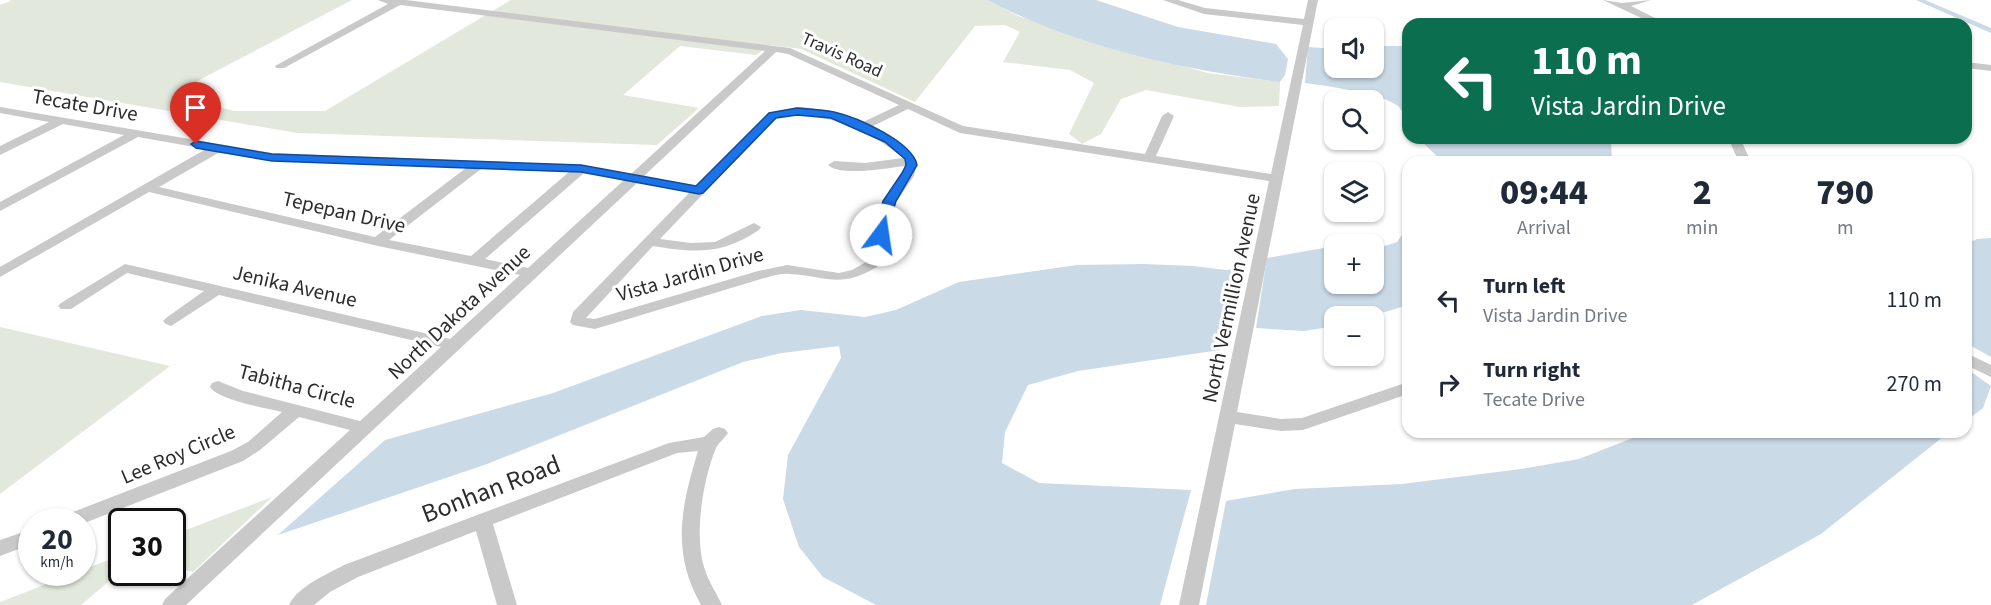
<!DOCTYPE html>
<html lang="en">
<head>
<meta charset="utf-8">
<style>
	body { margin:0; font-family:"Source Sans 3",sans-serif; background:#f2f2f3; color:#1f2937; height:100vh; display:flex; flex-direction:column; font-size:22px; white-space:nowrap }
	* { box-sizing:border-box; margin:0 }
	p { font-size:20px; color:#747a83 }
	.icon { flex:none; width:33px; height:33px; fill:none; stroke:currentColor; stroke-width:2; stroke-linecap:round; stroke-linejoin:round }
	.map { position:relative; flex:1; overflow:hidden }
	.panel { position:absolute; left:1402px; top:156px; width:570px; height:282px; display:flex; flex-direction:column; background:#fff; border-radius:18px; box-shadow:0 2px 4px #0004 }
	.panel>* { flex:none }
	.banner { position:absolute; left:1402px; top:18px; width:570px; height:126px; border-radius:18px; box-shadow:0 2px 4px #0004; background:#0b6e4f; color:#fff; overflow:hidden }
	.controls { position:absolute; left:1324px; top:18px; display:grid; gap:12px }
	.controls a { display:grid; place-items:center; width:60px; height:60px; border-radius:12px; background:#fff; box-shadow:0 2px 4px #0004; font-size:30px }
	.speed { position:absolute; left:18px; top:508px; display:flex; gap:12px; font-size:30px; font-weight:700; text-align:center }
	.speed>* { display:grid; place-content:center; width:78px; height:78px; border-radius:50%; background:#fff; box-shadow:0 2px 4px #0004; line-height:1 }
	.speed small { font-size:15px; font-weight:400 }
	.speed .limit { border:3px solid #111; border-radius:9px; background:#fff; color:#111 }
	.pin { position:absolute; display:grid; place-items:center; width:51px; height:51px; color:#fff; margin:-62px -26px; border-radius:50% 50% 50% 0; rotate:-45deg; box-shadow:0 0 6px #0007 }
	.pin .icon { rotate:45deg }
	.me { position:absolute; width:66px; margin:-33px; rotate:14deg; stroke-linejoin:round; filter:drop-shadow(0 0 4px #0008) }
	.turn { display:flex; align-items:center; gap:21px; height:126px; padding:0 30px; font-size:27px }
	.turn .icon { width:78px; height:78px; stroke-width:2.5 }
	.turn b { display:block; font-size:42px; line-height:51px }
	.eta { display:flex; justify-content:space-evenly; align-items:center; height:102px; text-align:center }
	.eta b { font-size:36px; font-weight:800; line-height:42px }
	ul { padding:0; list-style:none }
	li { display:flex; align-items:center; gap:18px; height:84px; padding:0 30px }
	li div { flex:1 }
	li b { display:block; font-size:22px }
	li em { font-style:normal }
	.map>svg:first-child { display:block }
	.green { fill:#e2e8db }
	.water { fill:#cadae6 }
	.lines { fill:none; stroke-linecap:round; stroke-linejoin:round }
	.canal { fill:#cadae6; fill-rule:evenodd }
	.minor { fill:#c9c9c9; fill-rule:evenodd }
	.route { fill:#1a73e8; stroke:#114b97; stroke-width:1.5 }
	.labels { text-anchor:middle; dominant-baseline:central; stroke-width:6; stroke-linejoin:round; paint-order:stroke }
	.far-street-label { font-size:18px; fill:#2c2c2c; stroke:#fff }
	.street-label { font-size:21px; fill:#2c2c2c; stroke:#fff }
	.near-street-label { font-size:26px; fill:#2c2c2c; stroke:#fff }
</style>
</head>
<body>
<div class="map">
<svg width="1991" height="605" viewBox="0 0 1991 605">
	<rect width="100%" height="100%" fill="#fff"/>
	<path class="green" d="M9 0H352L186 87 189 99 234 111H325L511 0H987L1018 16 1207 73 1280 82 1279 106 1240 107 1146 90 1121 99 1101 134 1082 144 1069 134 1094 83 1070 70 1003 62 1020 32 1005 25 975 26 915 102 801 49 770 45 756 55 680 46 623 95 699 108 657 145 297 133 0 82V5L11 1Z
		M0 327 170 366 0 494Z
		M272 497 193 572 173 566V535Z
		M121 555V571L81 605H0V602L75 573H82L83 570Z"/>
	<path class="water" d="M987 0H1096L1178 27 1276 44 1288 59 1285 75 1280 82C1179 69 1078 47 987 0Z
		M1374 46H1408V122C1405 117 1402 110 1398 106 1382 93 1327 86 1305 83L1308 47 1335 49V68H1374Z
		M1418 138H1611L1612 162H1443Z
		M1408 226V305L1372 316H1335V326L1304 331 1256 328 1267 258 1335 246V284H1374V244H1341L1360 241 1385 246 1397 242Z
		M1991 238V357L1966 343 1967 244 1977 239Z
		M1143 264 1193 266 1226 270 1242 268 1220 350 1078 371 1028 385 1005 432 1002 463 1039 483 1191 490 1160 605H876L823 577 799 547 783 499 788 455 841 358 839 346 782 353 743 362 487 464 278 535 385 440 553 393 762 316 801 310 865 317 896 310 959 282 1077 265Z
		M1967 369 1991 386 1983 408 1967 420Z
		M1648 432H1949L1821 534 1692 605H1206L1226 501 1295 489 1402 484 1521 469 1579 459Z"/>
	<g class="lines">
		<path class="canal" d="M1916 0H1925L1991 28V33Z"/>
		<path class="minor" d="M378 0H406L790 48 963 126 1145 154 1162 116 1168 112 1174 116 1156 156 1271 174 1303 25 1204 14 1163 0H1178L1205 8 1304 19 1308 0H1318L1237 412 1281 419 1302 418 1408 382V394L1303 430 1281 431 1235 424 1199 605H1179L1269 181 960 133 908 109 873 126C889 134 908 146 917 161L914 176 894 205 877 267C840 289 827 276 789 274 780 273 770 277 761 279L595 329 573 325 570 322 573 312 690 192 637 183 186 605H162L165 599 350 430 299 417 260 450 243 461 82 524 58 522 60 517 231 451 248 442 282 412C266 408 218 400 210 387L212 383 218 381 243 391 360 421 441 347 219 295 171 326 166 324 163 321 166 318 204 291 127 273 71 309H61L58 306 61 303 125 264 450 339 520 275 378 246 149 192 0 277V267L206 149 138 137 0 211V202L124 135 63 124 0 155V146L49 122 0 113V107L272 153 581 165 631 174 765 51 400 5 284 68H276L275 66 388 4ZM776 52 788 54 899 105 863 122 842 114 811 108 797 107 769 113 696 186 644 176ZM797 115C839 117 871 132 903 158L865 163 834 161 828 165C841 177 887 168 905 166L901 176 881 205 866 262 852 270 839 273 787 265 758 271 595 319 586 318 653 246C695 253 722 255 759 230L761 227 754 223 715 242 691 243 660 239 771 123 777 118ZM220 152 272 161 466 168 375 237 159 187ZM481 169 569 172 471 256 389 240ZM584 173 624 180 528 268 485 259Z
			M1603 0 1622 3 1651 0 1631 6 1667 24H1654Z
			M1966 62 1991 65V71L1966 68Z
			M1728 138H1740L1751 162H1739Z
			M1966 353 1991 365V377L1966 365Z
			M719 427 725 429 728 433C725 438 719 442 716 448 703 479 694 534 704 567 708 581 716 592 722 605H701C671 552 681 507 698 451L677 453 493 524 517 605H497L476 531 358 577 330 592 314 605H289C298 586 326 575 344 565L669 443 704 437 713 429Z
			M32 529V544L0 556V540Z"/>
	</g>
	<path class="route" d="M797 108C809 109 821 109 834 112 856 117 912 141 917 165L896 201 885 238H877L875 235 883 201 902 173 906 165 905 159 885 142 831 118 797 115 776 118 703 193 699 194 581 172 272 161 196 148 191 144 196 141 272 154 581 165 696 186 769 113Z"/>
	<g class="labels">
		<g class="far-street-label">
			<text transform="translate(842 55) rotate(24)">Travis Road</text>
		</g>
		<g class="street-label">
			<text transform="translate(85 105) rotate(10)">Tecate Drive</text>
			<text transform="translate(344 212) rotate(13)">Tepepan Drive</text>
			<text transform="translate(690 274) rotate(-16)">Vista Jardin Drive</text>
			<text transform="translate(295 286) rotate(13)">Jenika Avenue</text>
			<text transform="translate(1231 298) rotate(-78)">North Vermillion Avenue</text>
			<text transform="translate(459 312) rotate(-43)">North Dakota Avenue</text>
			<text transform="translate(297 386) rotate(15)">Tabitha Circle</text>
			<text transform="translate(178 454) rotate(-23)">Lee Roy Circle</text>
		</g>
		<g class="near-street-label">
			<text transform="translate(491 489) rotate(-21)">Bonhan Road</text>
		</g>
	</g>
</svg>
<div class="controls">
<a><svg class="icon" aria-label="sound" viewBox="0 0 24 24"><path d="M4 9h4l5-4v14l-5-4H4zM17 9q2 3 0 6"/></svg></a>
<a><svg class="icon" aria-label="search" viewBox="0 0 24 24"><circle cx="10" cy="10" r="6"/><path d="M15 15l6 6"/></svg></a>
<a><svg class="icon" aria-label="layers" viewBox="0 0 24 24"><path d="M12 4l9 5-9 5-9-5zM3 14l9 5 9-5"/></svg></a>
<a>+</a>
<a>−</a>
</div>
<div class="speed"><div>20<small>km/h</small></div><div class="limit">30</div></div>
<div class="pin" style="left:196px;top:144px;background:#d93025"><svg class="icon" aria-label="arrive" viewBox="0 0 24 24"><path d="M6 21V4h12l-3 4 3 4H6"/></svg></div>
<svg class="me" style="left:881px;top:235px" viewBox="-20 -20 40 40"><circle r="19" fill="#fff"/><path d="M0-13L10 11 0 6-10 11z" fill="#1a73e8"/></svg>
<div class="banner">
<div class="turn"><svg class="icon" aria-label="left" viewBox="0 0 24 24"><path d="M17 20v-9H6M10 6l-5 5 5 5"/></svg><div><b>110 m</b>Vista Jardin Drive</div></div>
</div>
<section class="panel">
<div class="eta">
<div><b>09:44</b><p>Arrival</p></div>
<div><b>2</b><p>min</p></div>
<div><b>790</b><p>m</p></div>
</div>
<ul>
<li><svg class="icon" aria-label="left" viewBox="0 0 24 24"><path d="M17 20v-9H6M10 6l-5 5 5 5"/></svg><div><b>Turn left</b><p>Vista Jardin Drive</p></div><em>110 m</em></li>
<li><svg class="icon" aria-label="right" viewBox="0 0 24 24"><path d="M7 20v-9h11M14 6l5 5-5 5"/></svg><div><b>Turn right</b><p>Tecate Drive</p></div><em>270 m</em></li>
</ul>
</section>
</div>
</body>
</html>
